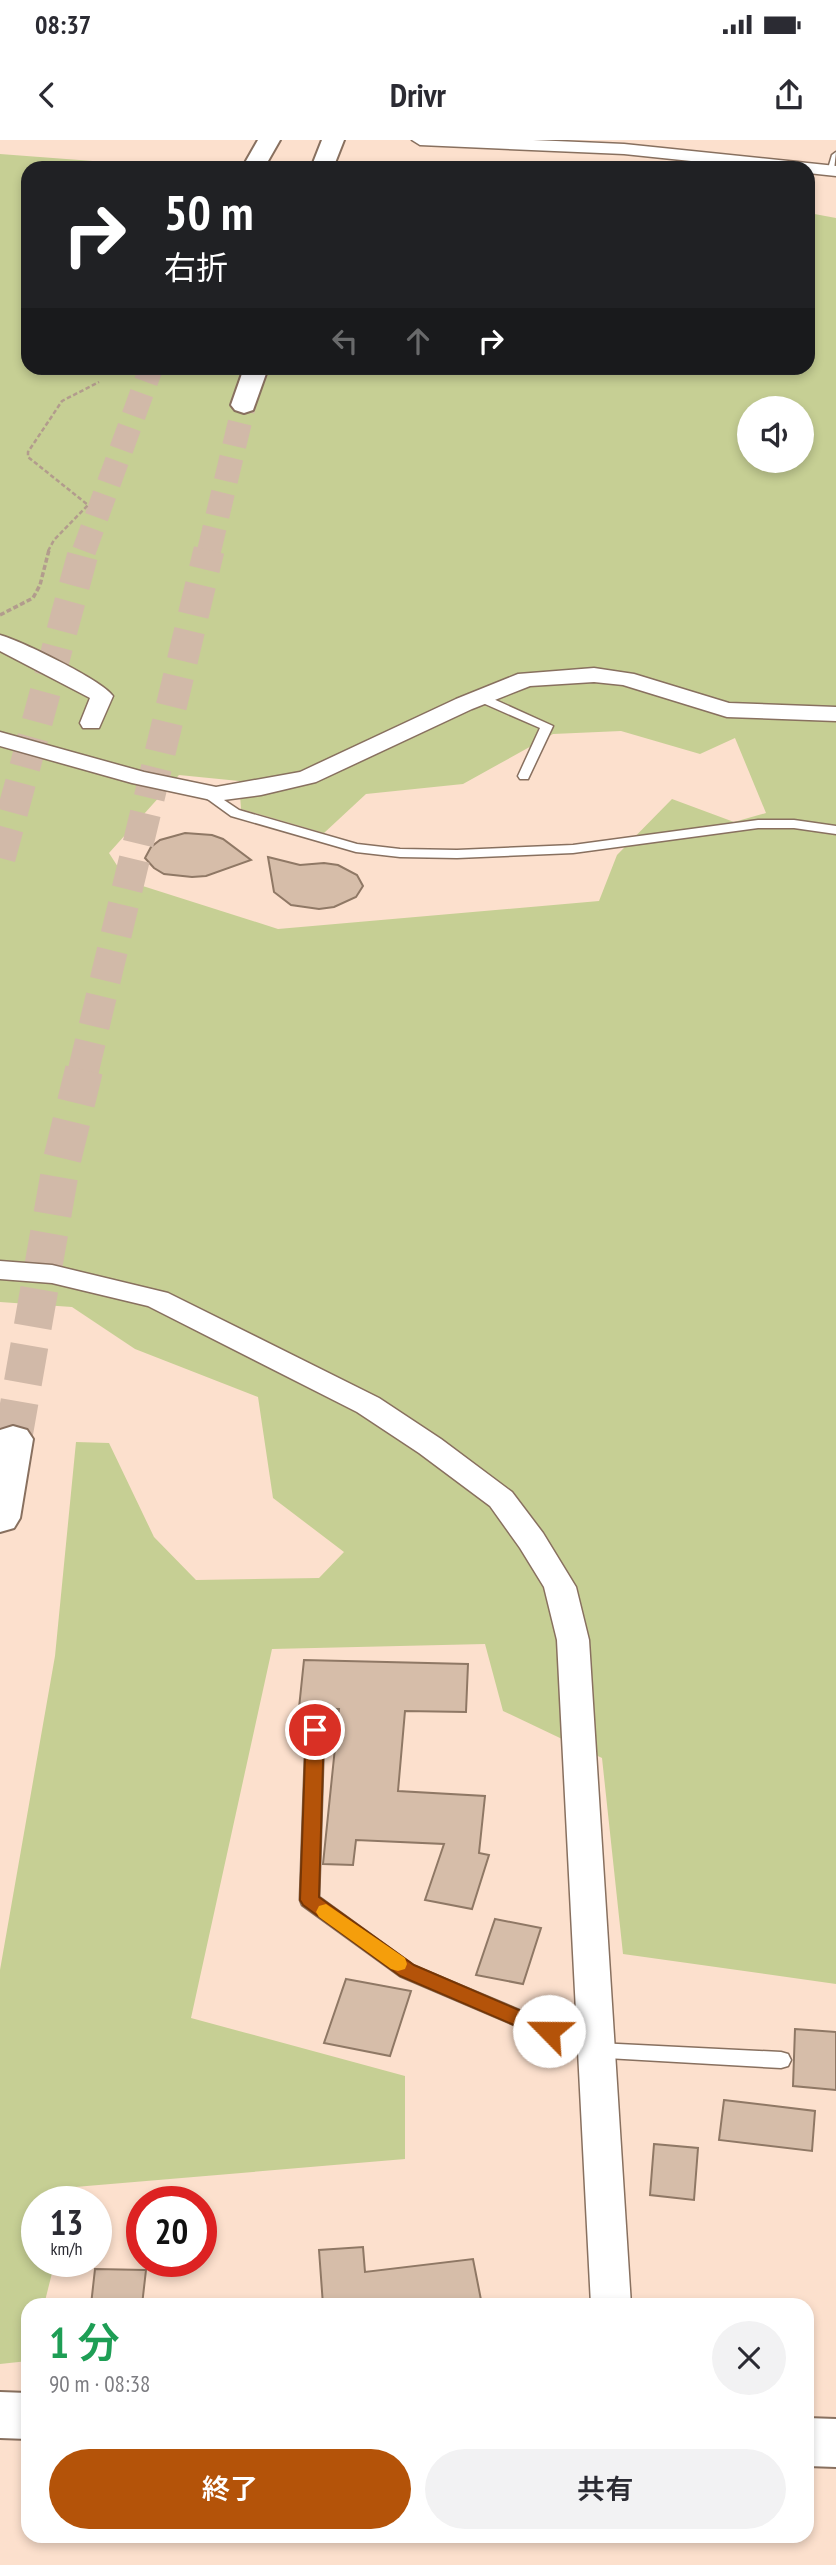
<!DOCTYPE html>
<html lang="ja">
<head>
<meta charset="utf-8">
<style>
	body { margin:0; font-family:"PT Sans Narrow","Noto Sans JP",sans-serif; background:#f2f2f3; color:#2b2b33; height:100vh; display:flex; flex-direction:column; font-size:26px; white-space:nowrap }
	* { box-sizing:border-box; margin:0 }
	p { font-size:23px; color:#7c7c81 }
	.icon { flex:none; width:38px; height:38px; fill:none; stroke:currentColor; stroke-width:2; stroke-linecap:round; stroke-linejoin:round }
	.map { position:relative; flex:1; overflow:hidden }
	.details { position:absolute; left:21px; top:2158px; width:793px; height:245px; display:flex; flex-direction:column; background:#fff; border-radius:21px; box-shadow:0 4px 10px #0003 }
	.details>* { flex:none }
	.top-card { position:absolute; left:21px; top:21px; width:794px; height:214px; border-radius:21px; box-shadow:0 4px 10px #0003; background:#202124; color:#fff; overflow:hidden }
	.buttons { position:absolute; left:737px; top:256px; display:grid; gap:14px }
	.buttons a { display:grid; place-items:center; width:77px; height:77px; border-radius:50%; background:#fff; box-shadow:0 4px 10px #0003; font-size:35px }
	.speed { position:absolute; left:21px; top:2046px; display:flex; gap:14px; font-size:35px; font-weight:700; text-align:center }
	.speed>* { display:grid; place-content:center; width:91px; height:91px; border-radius:50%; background:#fff; box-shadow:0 4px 10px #0003; line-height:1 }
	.speed small { font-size:18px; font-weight:400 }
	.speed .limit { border:10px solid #d22; background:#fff; color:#111 }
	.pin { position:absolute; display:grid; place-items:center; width:60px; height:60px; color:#fff; margin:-30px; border:4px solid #fff; border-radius:50%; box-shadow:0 2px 7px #0007 }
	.me { position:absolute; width:77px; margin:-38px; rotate:293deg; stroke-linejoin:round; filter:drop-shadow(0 0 5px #0008) }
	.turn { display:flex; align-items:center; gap:24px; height:147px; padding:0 28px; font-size:32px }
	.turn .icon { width:91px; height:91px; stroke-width:2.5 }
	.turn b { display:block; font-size:49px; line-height:60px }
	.lanes { display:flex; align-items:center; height:66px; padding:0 28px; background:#0003; justify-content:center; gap:35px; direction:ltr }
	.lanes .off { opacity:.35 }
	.round { display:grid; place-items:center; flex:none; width:74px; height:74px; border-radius:37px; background:#f2f2f3 }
	.headline { display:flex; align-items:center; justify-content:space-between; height:119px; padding:0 28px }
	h1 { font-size:42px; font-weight:600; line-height:52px; color:#1e9e55 }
	.button { display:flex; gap:14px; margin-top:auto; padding:14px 28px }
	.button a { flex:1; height:80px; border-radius:42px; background:#b45309; color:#fff; font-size:28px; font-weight:600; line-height:80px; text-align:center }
	.button a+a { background:#f2f2f3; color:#2b2b33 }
	.status { display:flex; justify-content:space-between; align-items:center; height:49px; padding:0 35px; background:#fff; direction:ltr }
	.status svg { height:19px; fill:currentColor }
	header { display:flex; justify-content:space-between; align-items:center; height:91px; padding:0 28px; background:#fff; font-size:32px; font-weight:600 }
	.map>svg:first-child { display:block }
	.green { fill:#c6cf94; fill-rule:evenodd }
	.building { fill:#d6bda9; stroke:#8f7865; stroke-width:2 }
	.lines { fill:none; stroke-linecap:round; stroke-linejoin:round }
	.highway-tunnel-far2 { stroke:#d1b9a8; stroke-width:24; stroke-dasharray:24 12; stroke-linecap:butt }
	.highway-tunnel-far1 { stroke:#d1b9a8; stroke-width:31; stroke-dasharray:31 16; stroke-linecap:butt }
	.highway-tunnel { stroke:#d1b9a8; stroke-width:38; stroke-dasharray:38 19; stroke-linecap:butt }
	.lane-casing { stroke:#88705f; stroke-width:3 }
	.street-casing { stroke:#88705f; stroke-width:3 }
	.secondary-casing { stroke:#88705f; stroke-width:4 }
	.highway-casing { stroke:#88705f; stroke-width:4 }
	.path-far1 { stroke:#b29c8d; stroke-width:2.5; stroke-dasharray:4.5 2.5; stroke-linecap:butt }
	.path { stroke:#b29c8d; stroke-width:3.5; stroke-dasharray:5 2.5; stroke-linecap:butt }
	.lane { fill:#fff; fill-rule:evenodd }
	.street { fill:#fff; fill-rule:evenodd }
	.secondary { fill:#fff; fill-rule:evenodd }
	.highway { fill:#fff; fill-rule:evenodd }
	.route { fill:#b45309; stroke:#753606; stroke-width:2 }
	.slow { fill:#f59e0b }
</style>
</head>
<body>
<div class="status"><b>08:37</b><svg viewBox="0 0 49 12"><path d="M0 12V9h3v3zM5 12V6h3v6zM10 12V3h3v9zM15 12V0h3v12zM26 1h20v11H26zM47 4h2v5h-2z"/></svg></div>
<header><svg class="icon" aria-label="back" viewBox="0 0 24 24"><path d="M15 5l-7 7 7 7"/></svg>Drivr<svg class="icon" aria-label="share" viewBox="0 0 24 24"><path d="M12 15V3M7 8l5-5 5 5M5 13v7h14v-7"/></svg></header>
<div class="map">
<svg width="836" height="2425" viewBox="0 0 836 2425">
	<rect width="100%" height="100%" fill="#fce0cd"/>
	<path class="green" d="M0 14 172 27 28 28V228H808L809 73 836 78V1844L623 1814 602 1618 503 1571 485 1504 272 1509 191 1878 405 1936V2019L75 2047 71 2061 37 2062V2121H55L44 2165H28V2221L0 2224V1830L55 1516 76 1302 109 1303 154 1397 196 1440 319 1438 344 1412 273 1358 258 1257 135 1209 72 1167 0 1162ZM749 268H802V320H749ZM621 591 700 614 735 598 766 673 734 682 672 659 617 715 599 761 278 789 127 741 109 713 179 635 239 641 241 669 324 693 366 654 463 644 553 594Z"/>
	<path class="building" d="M185 693 212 695 223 699 251 720 206 736 192 737 164 734 154 728 145 718 151 707 160 700Z
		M268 717 300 725 324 723 338 725 357 735 363 746 356 757 334 767 319 769 291 765 274 752Z
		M304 1520 468 1524 466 1572 405 1571 398 1651 485 1656 479 1713 489 1715 472 1769 425 1760 444 1704 356 1700 353 1725 323 1724 339 1569 299 1568Z
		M495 1779 541 1788 523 1844 476 1835Z
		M346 1839 411 1851 390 1916 324 1903Z
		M795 1889 836 1892V1950L793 1946Z
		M724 1960 815 1971 812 2011 719 2000Z
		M654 2004 698 2008 694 2060 650 2055Z
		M363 2107 365 2132 473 2119 482 2165H323L319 2110Z
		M95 2129 146 2130 142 2165H91Z"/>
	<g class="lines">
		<path class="highway-tunnel-far2" d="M84 411 151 228
			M209 411 244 265"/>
		<path class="highway-tunnel-far1" d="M0 718 84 410
			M83 932 209 410"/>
		<path class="highway-tunnel" d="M13 1299 62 1020 84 930"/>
		<defs>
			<path id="lane" d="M836 12 834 30 827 32 832 15Z
				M480 553 553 586 528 639H520L518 636 540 588 476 560 474 557Z
				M206 648 239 670 357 704 400 709 457 710 573 705 758 680H794L836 686V694L794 688H758L573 713 457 718 400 717 356 712 231 676 202 655 200 652Z
				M315 1584 321 1585 324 1590 319 1757 414 1826 598 1903 781 1912 788 1914 791 1920 788 1926 781 1928 589 1917 400 1836 302 1765 300 1760 306 1590 309 1585Z"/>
			<path id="street" d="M412 0H533L624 4 836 26V36L808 33V28H758L624 14 420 5Z
				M0 495C21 501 102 540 113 556L99 588H83L80 583 90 558 0 511Z
				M594 528 634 534 729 563 836 567V581L727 577 623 545 594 542 530 546 472 569 316 642 261 655 216 661 132 643 0 606V592L144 632 216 647 300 632 456 559 518 534Z
				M0 1121 52 1125 168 1153 379 1258 441 1299 512 1352 543 1393 576 1447 589 1500 631 2165H591L557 1500 544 1447 520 1408 490 1366 419 1313 357 1272 148 1166 52 1143 0 1139Z"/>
			<path id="secondary" d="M0 2252 28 2253V2299L0 2298Z
				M807 2278 836 2279V2327L807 2326Z"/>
			<path id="highway" d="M258 0H280L264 28H242Z
				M322 0H344L333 28H311Z
				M244 228H268L253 270 244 273 235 270 231 265Z
				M13 1286 27 1290 33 1299 20 1378 14 1388 0 1392V1290Z"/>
		</defs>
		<use href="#lane" class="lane-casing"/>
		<use href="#street" class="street-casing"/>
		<use href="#secondary" class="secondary-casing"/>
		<use href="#highway" class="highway-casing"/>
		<path class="path-far1" d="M48 411 54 400 88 365 28 317V312L62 261 99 242"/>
		<path class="path" d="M0 475 33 458 40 445 49 410"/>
		<use href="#lane" class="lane"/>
		<use href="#street" class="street"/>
		<use href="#secondary" class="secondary"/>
		<use href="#highway" class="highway"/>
	</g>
	<path class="route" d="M315 1584 321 1585 324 1590 319 1757 414 1825 556 1886 559 1891 556 1897 549 1899 542 1897 400 1836 303 1765 300 1760 306 1590 309 1585Z"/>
	<path class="slow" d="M326 1764 405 1818 407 1824 405 1829 398 1831 391 1829 319 1777 316 1772 319 1766Z"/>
</svg>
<div class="buttons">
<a><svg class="icon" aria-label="sound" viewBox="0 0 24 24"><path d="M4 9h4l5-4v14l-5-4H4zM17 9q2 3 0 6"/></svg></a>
</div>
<div class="speed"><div>13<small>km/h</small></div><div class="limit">20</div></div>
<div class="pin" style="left:315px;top:1590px;background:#d93025"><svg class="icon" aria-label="arrive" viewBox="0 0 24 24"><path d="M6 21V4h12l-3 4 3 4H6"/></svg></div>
<svg class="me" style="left:549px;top:1891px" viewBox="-20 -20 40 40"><circle r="19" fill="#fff"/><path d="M0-13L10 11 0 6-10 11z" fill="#b45309"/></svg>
<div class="top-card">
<div class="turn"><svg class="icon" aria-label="right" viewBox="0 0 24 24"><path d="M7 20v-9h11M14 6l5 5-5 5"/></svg><div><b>50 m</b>右折</div></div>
<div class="lanes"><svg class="icon off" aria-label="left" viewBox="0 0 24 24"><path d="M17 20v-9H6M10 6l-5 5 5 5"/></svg><svg class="icon off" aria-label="ahead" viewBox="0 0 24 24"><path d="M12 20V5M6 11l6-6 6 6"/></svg><svg class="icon" aria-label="right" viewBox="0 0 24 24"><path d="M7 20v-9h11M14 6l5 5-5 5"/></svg></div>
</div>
<section class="details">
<div class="headline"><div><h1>1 分</h1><p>90 m · 08:38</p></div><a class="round"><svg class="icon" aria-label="close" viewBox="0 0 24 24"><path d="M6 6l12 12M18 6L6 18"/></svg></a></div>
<div class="button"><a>終了</a><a>共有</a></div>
</section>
</div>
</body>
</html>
